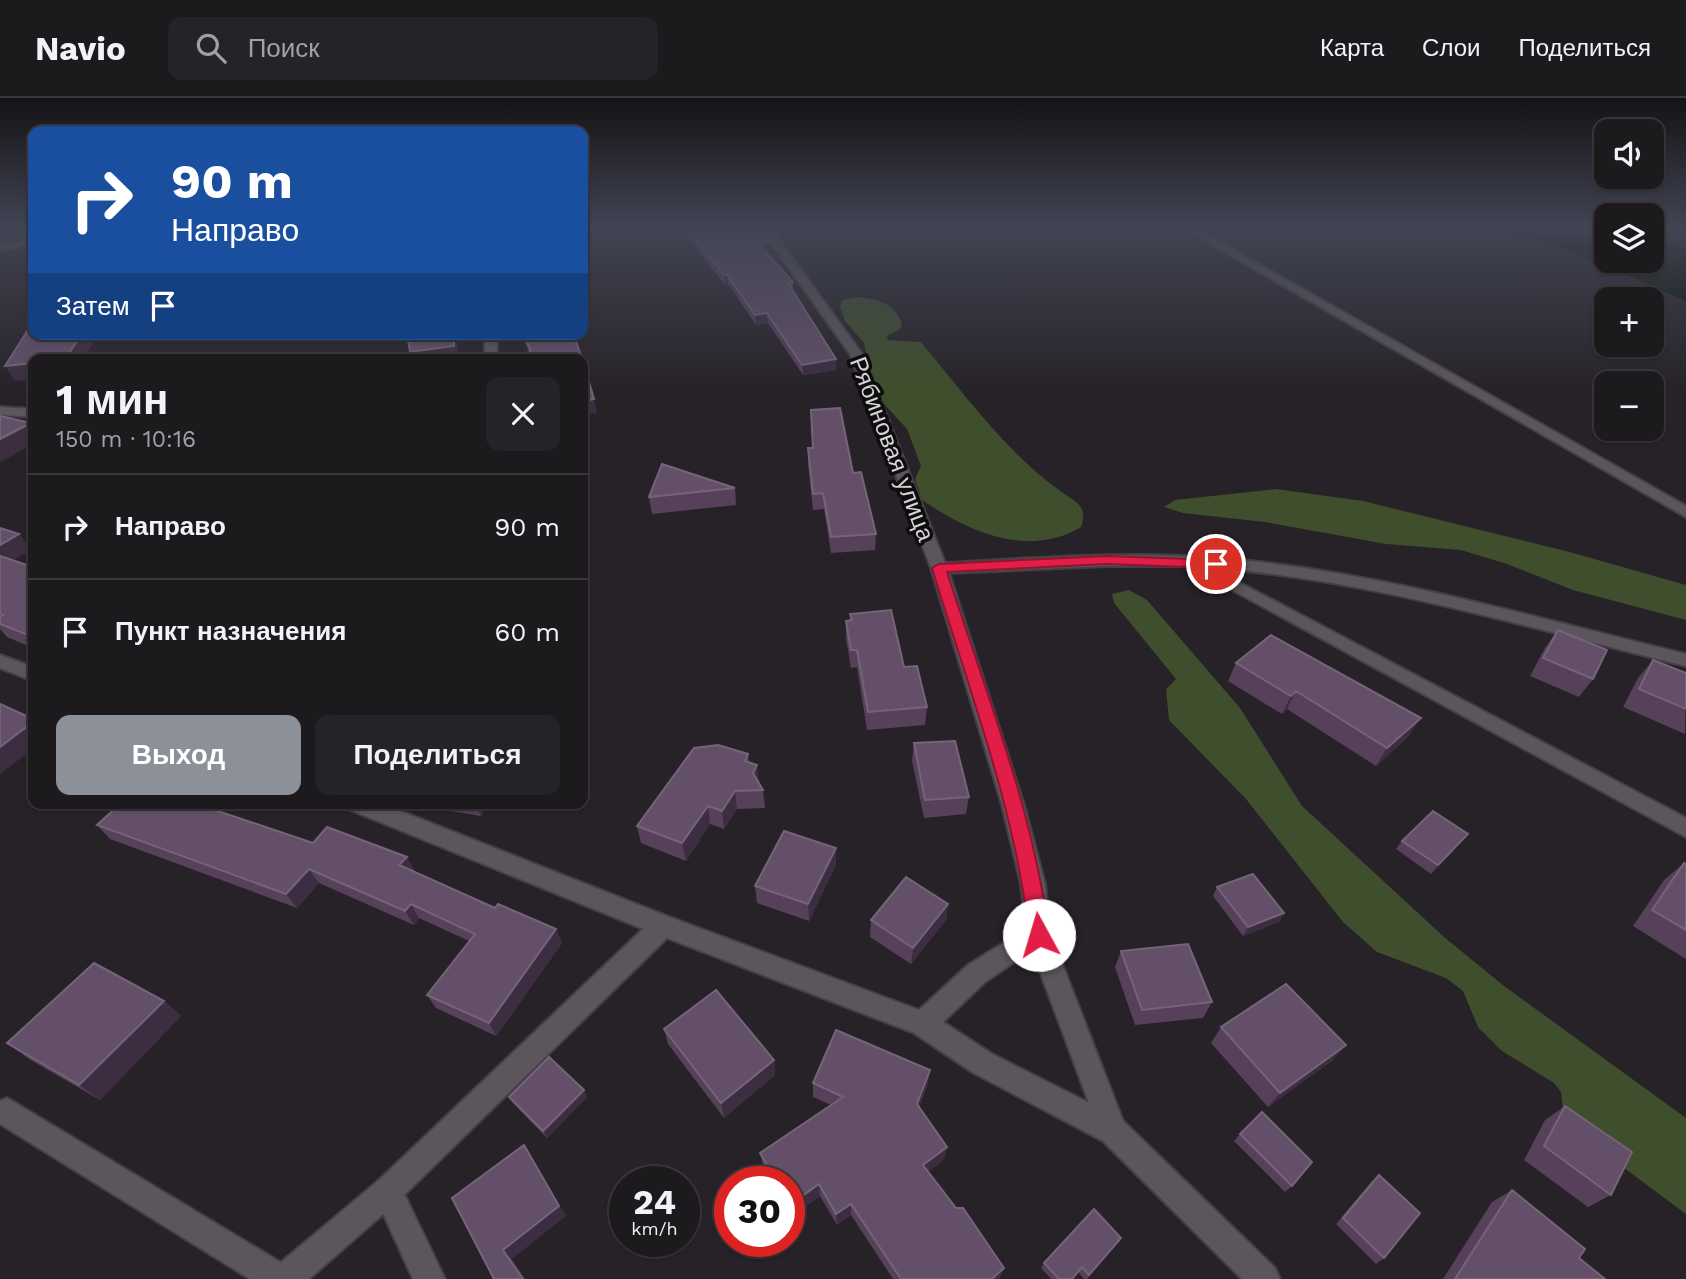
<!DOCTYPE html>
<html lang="ru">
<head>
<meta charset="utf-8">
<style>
	body { margin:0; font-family:"Work Sans",sans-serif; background:#252327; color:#f1f3f6; height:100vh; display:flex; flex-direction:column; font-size:26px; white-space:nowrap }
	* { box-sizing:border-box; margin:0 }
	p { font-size:23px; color:#a0a1a4 }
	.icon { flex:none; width:38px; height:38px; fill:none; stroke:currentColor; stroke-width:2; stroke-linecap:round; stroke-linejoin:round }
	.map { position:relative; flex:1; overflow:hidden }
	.side { position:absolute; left:28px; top:256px; width:560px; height:455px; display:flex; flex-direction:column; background:#1d1a1e; border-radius:14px; box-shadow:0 2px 5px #0004,0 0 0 2px #3b383c }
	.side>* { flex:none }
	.guide { position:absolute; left:28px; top:28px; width:560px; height:214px; border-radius:14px; box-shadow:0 2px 5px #0004,0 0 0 2px #3b383c; background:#1a4fa0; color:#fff; overflow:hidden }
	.fabs { position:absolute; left:1594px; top:21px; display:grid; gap:14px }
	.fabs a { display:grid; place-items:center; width:70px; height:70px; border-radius:14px; background:#1d1a1e; box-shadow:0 2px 5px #0004,0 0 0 2px #3b383c; font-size:35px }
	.speed { position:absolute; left:609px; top:1068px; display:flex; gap:14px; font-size:35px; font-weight:700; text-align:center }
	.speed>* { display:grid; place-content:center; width:91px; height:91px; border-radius:50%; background:#1d1a1e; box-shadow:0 2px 5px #0004,0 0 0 2px #3b383c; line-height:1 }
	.speed small { font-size:18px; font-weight:400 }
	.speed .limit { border:10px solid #d22; background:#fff; color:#111 }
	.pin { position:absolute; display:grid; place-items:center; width:60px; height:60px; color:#fff; margin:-30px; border:4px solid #fff; border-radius:50%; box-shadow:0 2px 7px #0007 }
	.me { position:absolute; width:77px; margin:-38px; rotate:354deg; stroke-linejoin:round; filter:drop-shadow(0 0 5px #0008) }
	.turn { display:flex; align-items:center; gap:24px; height:147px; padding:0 28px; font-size:32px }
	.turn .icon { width:91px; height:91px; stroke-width:2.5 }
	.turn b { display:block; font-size:49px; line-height:60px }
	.then { display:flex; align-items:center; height:66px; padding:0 28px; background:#0003; gap:14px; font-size:26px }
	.round { display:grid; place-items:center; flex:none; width:74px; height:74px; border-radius:14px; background:#252327 }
	.overview { display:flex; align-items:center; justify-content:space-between; height:119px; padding:0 28px }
	h1 { font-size:42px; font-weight:700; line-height:52px }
	.action { display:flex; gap:14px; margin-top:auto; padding:14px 28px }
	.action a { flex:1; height:80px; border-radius:14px; background:#8c9099; color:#fff; font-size:28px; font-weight:700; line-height:80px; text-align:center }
	.action a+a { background:#252327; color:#f1f3f6 }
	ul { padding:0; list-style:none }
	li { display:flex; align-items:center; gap:21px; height:105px; padding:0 28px; border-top:2px solid #3b383c }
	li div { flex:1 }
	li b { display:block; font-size:26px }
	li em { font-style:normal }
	header { display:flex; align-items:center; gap:42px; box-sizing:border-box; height:98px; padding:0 35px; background:#1d1a1e; border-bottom:2px solid #3b383c }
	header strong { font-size:33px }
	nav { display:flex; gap:38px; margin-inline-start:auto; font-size:24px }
	.search { width:490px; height:63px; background:#252327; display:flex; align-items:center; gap:18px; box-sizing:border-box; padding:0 24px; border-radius:14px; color:#a0a1a4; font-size:26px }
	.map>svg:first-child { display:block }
	.forest { fill:#3f4e2c }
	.water { fill:#061000 }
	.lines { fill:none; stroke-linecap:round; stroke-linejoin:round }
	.service-casing { stroke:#434044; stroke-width:4 }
	.minor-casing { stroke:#434044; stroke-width:4 }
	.service { fill:#5c565c; fill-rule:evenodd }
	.minor { fill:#5c565c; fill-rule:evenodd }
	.wall { fill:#56405a }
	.shaded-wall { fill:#3d2d41 }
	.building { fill:#635068; stroke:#756479; stroke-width:2 }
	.route { fill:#e11d48; stroke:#92132f; stroke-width:2 }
	.labels { text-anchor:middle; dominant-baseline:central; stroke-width:7; stroke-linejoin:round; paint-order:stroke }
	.street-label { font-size:24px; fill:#d6d3d7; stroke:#0f0d0f }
</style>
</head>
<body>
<header>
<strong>Navio</strong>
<div class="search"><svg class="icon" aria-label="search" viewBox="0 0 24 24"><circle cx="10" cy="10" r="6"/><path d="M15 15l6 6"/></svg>Поиск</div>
<nav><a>Карта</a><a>Слои</a><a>Поделиться</a></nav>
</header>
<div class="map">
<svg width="1686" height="1181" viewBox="0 0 1686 1181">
	<rect width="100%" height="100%" fill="#272228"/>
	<path class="forest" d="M860 199C881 203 893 204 902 225L900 231 887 238 888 242 921 244C965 297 1011 361 1069 399 1083 408 1086 414 1081 429 1028 461 967 433 922 402L915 381 921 368 907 331 875 296 864 245 845 223 840 209 842 202Z
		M1276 391 1363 403 1566 453 1686 487V522L1573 492 1507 466 1461 452 1386 446 1265 424 1183 415 1164 409 1175 402Z
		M1129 492 1147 502 1240 610 1302 708 1444 839 1504 888 1686 1020V1116L1565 1026 1561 994 1554 985 1502 953 1478 929 1463 893 1446 880 1377 854 1343 824 1246 701 1169 622 1166 591 1176 581 1114 505 1112 496Z"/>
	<path class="water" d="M1494 129H1606V163H1652V141L1686 151V203L1573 154Z"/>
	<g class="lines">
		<defs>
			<path id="service" d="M618 129H628L630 132 622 134Z
				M7 1000 290 1170 295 1181H250L0 1026V1003Z
				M388 1078 398 1083 445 1181H413L373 1093 378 1083Z"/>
			<path id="minor" d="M760 129H770L862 256 945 465C1040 460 1136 452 1231 461 1384 475 1536 520 1686 556V568C1532 531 1371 481 1212 470L1686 720V739L1188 468H1106L949 475 1024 707 1045 786 1051 837 1123 1023 1275 1170 1280 1181H1242L1103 1043 972 974 914 935 667 840 398 1103 309 1181H269L274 1170 378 1083 643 831 348 711 345 705H380L672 820 919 912 968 867 1026 831 1021 786 1002 707 931 470 850 256ZM1032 852 1089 1005 992 956 943 924 985 884Z
				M1181 129H1193L1686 408V419Z
				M33 141V147L0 152V146Z
				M485 236H497V261H485Z
				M0 309 33 311V319L0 317Z
				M0 557 33 569V583L0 570Z"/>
		</defs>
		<use href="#service" class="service-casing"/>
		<use href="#minor" class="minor-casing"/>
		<use href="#service" class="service"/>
		<use href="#minor" class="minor"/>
	</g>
	<path class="wall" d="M680 129H751L768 145V154H766L793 184V193L836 261V272L803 277 768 225 756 227 728 186 725 187Z
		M521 236H572L529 254Z
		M808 350 853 375 876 436 875 452 831 455 824 411 813 412 808 366Z
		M735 390 736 407 652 416 649 399Z
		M0 430 19 436 31 452 12 462 33 469V550L7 539 0 531Z
		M850 516 904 569 927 609 925 627 867 632 857 569 851 570 846 541V523L850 522Z
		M1558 532 1593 581 1579 599 1530 578 1545 550Z
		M1653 562 1686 575 1685 636 1623 609 1638 580Z
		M1236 565 1409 638 1376 668 1287 611 1282 616 1228 583Z
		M914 645 969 699 966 716 924 720 912 663Z
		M748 656 749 664 763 692 765 710 737 711 724 731 710 726 686 763 641 745 637 728Z
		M447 705H488L481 718 450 713Z
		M97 727 313 745 407 759 415 774 495 810 556 831 562 845 496 938 436 910 427 897 469 843 419 820 414 827 319 785 297 810 110 741Z
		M1402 743 1461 744 1431 776 1396 751Z
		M836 750V767L809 823 757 805 755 788Z
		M1684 765 1686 766V861L1633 828 1664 782Z
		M1217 789 1284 815 1279 824 1243 838 1213 798Z
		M948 806 946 822 911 866 870 839 871 822Z
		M1121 853 1212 904 1203 920 1135 927 1115 869Z
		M164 903 181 918 100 1002 29 961 7 945Z
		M1221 929 1333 962 1268 1009 1211 945Z
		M664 931 774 962 775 977 724 1020 668 946Z
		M813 985H928L919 1009 947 1049 944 1061 928 1074 956 1110 1004 1170 999 1181H893L851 1117 837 1127 820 1098 791 1119 789 1115V1083H772L763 1067 760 1055 831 1007 813 999Z
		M584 992 587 999 547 1040 514 1006 509 999Z
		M1565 1008 1611 1097 1588 1109 1524 1062 1545 1022Z
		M1240 1036 1292 1088 1285 1094 1234 1043Z
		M1379 1077 1384 1160 1376 1166 1336 1126 1371 1084Z
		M1512 1092 1579 1160 1605 1181H1443L1492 1104Z
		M1121 1140 1087 1181H1084L1078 1174 1073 1181H1051L1041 1170 1044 1165Z"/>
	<path class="shaded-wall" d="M33 145V159L26 160 18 147Z
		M768 145V154L760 155 759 146Z
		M724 177H727L728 186 725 187Z
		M767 215 768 225 756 227 755 217Z
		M82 236H100L83 261H65Z
		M454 236H457L458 260 412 261 410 254Z
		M836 261V272L803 277 802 267Z
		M33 265V281L15 283 5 268Z
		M594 301 597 315 583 317 589 363 583 418V303Z
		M31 325 33 329V346L1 364 0 362V341Z
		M19 436 31 452 0 470V447Z
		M1296 593 1287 611 1282 616 1291 598Z
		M1421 620 1409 638 1376 668 1387 650Z
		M33 624V651L0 676V649Z
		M757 667 759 685 755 693 753 675Z
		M735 693 737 711 724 731 722 713Z
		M475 705H488L481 718Z
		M708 708 710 726 686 763 682 745Z
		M1468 736 1461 744 1431 776 1438 767Z
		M836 750V767L809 823 808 806Z
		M407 759 415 774 408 782 399 767Z
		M309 771 319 785 297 810 286 796Z
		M411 806 419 820 414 827 405 813Z
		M948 806 946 822 911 866 913 850Z
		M1284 815 1279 824 1243 838 1248 829Z
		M556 831 562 845 496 938 489 925Z
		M164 903 181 918 100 1002 79 987Z
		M1346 947 1333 962 1268 1009 1280 995Z
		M774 962 775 977 724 1020 721 1005Z
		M930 972 928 985 915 1019 917 1006Z
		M584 992 587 999 547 1040 543 1033Z
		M524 1047 566 1118 512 1161 526 1181H523L503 1152Z
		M947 1049 944 1061 921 1080 923 1067Z
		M819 1086 820 1098 791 1119 790 1107Z
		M851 1106V1117L837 1127 836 1116Z
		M1004 1170 999 1181H992Z"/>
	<path class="building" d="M31 129H33V145L18 147 27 136Z
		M686 129H751L768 145 759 146 793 184 788 185 836 261 802 267 767 215 755 217 727 177H724Z
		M33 224V236H82L65 261H33V265L5 268Z
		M407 236H454V248L410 254Z
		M524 236H572L577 246 582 261H520V256L531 254Z
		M583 263 594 301 583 303Z
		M840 310 853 375 861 374 876 436 831 439 823 395 813 396 808 350H813L811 312Z
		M0 318 31 325 0 341Z
		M583 322 586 349 583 376Z
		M662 366 735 390 649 399Z
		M0 430 19 436 0 447Z
		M0 458 33 469V539L0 526V519L3 517 0 516Z
		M891 512 904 569 917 568 927 609 868 614 857 552H851L846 523 852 522 850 516Z
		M1558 532 1607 552 1593 581 1543 560Z
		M1271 537 1421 620 1387 650 1296 593 1291 598 1236 565Z
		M1653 562 1686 575V611L1639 591Z
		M0 606 33 621V624L0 649Z
		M955 643 969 699 925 702 914 645Z
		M718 647 748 656 745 663 757 667 753 675 763 692 735 693 722 713 708 708 682 745 637 728 694 650Z
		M121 705H194L313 745 327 729 407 759 399 767 495 810 498 806 556 831 489 925 427 897 475 836 411 806 405 813 309 771 286 796 97 727Z
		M1433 713 1468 736 1438 767 1402 743Z
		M784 733 836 750 808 806 755 788Z
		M1684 765 1686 766V832L1652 812Z
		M1253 776 1284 815 1248 829 1217 789Z
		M906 779 948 806 913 850 871 822Z
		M1188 846 1212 904 1142 912 1121 853Z
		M94 865 164 903 79 987 7 945Z
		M1286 886 1346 947 1280 995 1221 929Z
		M716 892 774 962 721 1005 664 931Z
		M836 932 930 972 917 1006 947 1049 923 1067 956 1110H963L1004 1170 992 1181H901L851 1106 836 1116 819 1086 790 1107 789 1083H776L760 1055 843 999 813 985Z
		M549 959 584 992 543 1033 509 999Z
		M1565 1008 1632 1054 1611 1097 1544 1048Z
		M1262 1014 1312 1064 1292 1088 1240 1036Z
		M524 1047 559 1108 503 1152 523 1181H494L452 1100Z
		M1379 1077 1420 1115 1384 1160 1343 1120Z
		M1512 1092 1585 1151 1579 1160 1605 1181H1455Z
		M1094 1111 1121 1140 1089 1177 1082 1169 1072 1181H1059L1044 1165Z"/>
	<linearGradient id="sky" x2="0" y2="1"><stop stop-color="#151316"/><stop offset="0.44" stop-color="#414453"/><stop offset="1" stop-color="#414453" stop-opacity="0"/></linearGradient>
	<rect width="1686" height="294" fill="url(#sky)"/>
	<path class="route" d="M1107 458 1216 462 1223 466 1216 470 1107 466 947 474C985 593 1034 713 1049 837L1046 844 1039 846 1032 844 1029 837C1016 712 968 590 932 470L939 466Z"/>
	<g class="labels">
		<g class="street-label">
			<text transform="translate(892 351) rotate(69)">Рябиновая улица</text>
		</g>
	</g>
</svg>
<div class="fabs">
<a><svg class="icon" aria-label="sound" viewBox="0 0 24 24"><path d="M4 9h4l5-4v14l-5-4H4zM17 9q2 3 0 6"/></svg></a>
<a><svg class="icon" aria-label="layers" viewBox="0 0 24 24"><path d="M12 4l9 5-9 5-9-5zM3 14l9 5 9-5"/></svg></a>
<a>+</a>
<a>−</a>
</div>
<div class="speed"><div>24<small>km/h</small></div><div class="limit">30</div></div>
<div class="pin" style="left:1216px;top:466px;background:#d93025"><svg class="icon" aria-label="arrive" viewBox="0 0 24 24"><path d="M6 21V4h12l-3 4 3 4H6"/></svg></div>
<svg class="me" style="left:1039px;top:837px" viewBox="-20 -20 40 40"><circle r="19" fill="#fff"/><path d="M0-13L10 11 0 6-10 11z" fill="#e11d48"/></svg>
<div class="guide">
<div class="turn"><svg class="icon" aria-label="right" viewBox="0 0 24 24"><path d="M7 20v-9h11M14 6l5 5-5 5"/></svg><div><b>90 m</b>Направо</div></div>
<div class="then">Затем<svg class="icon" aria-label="arrive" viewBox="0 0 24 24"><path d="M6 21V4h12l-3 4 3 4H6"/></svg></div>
</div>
<section class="side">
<div class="overview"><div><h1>1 мин</h1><p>150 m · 10:16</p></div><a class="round"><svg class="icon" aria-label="close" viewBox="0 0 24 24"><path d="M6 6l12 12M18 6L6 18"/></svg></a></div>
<ul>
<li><svg class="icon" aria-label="right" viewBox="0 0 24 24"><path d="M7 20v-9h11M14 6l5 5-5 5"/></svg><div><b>Направо</b></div><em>90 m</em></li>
<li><svg class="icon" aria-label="arrive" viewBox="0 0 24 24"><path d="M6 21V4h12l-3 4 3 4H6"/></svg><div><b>Пункт назначения</b></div><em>60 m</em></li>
</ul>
<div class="action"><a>Выход</a><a>Поделиться</a></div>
</section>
</div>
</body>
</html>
